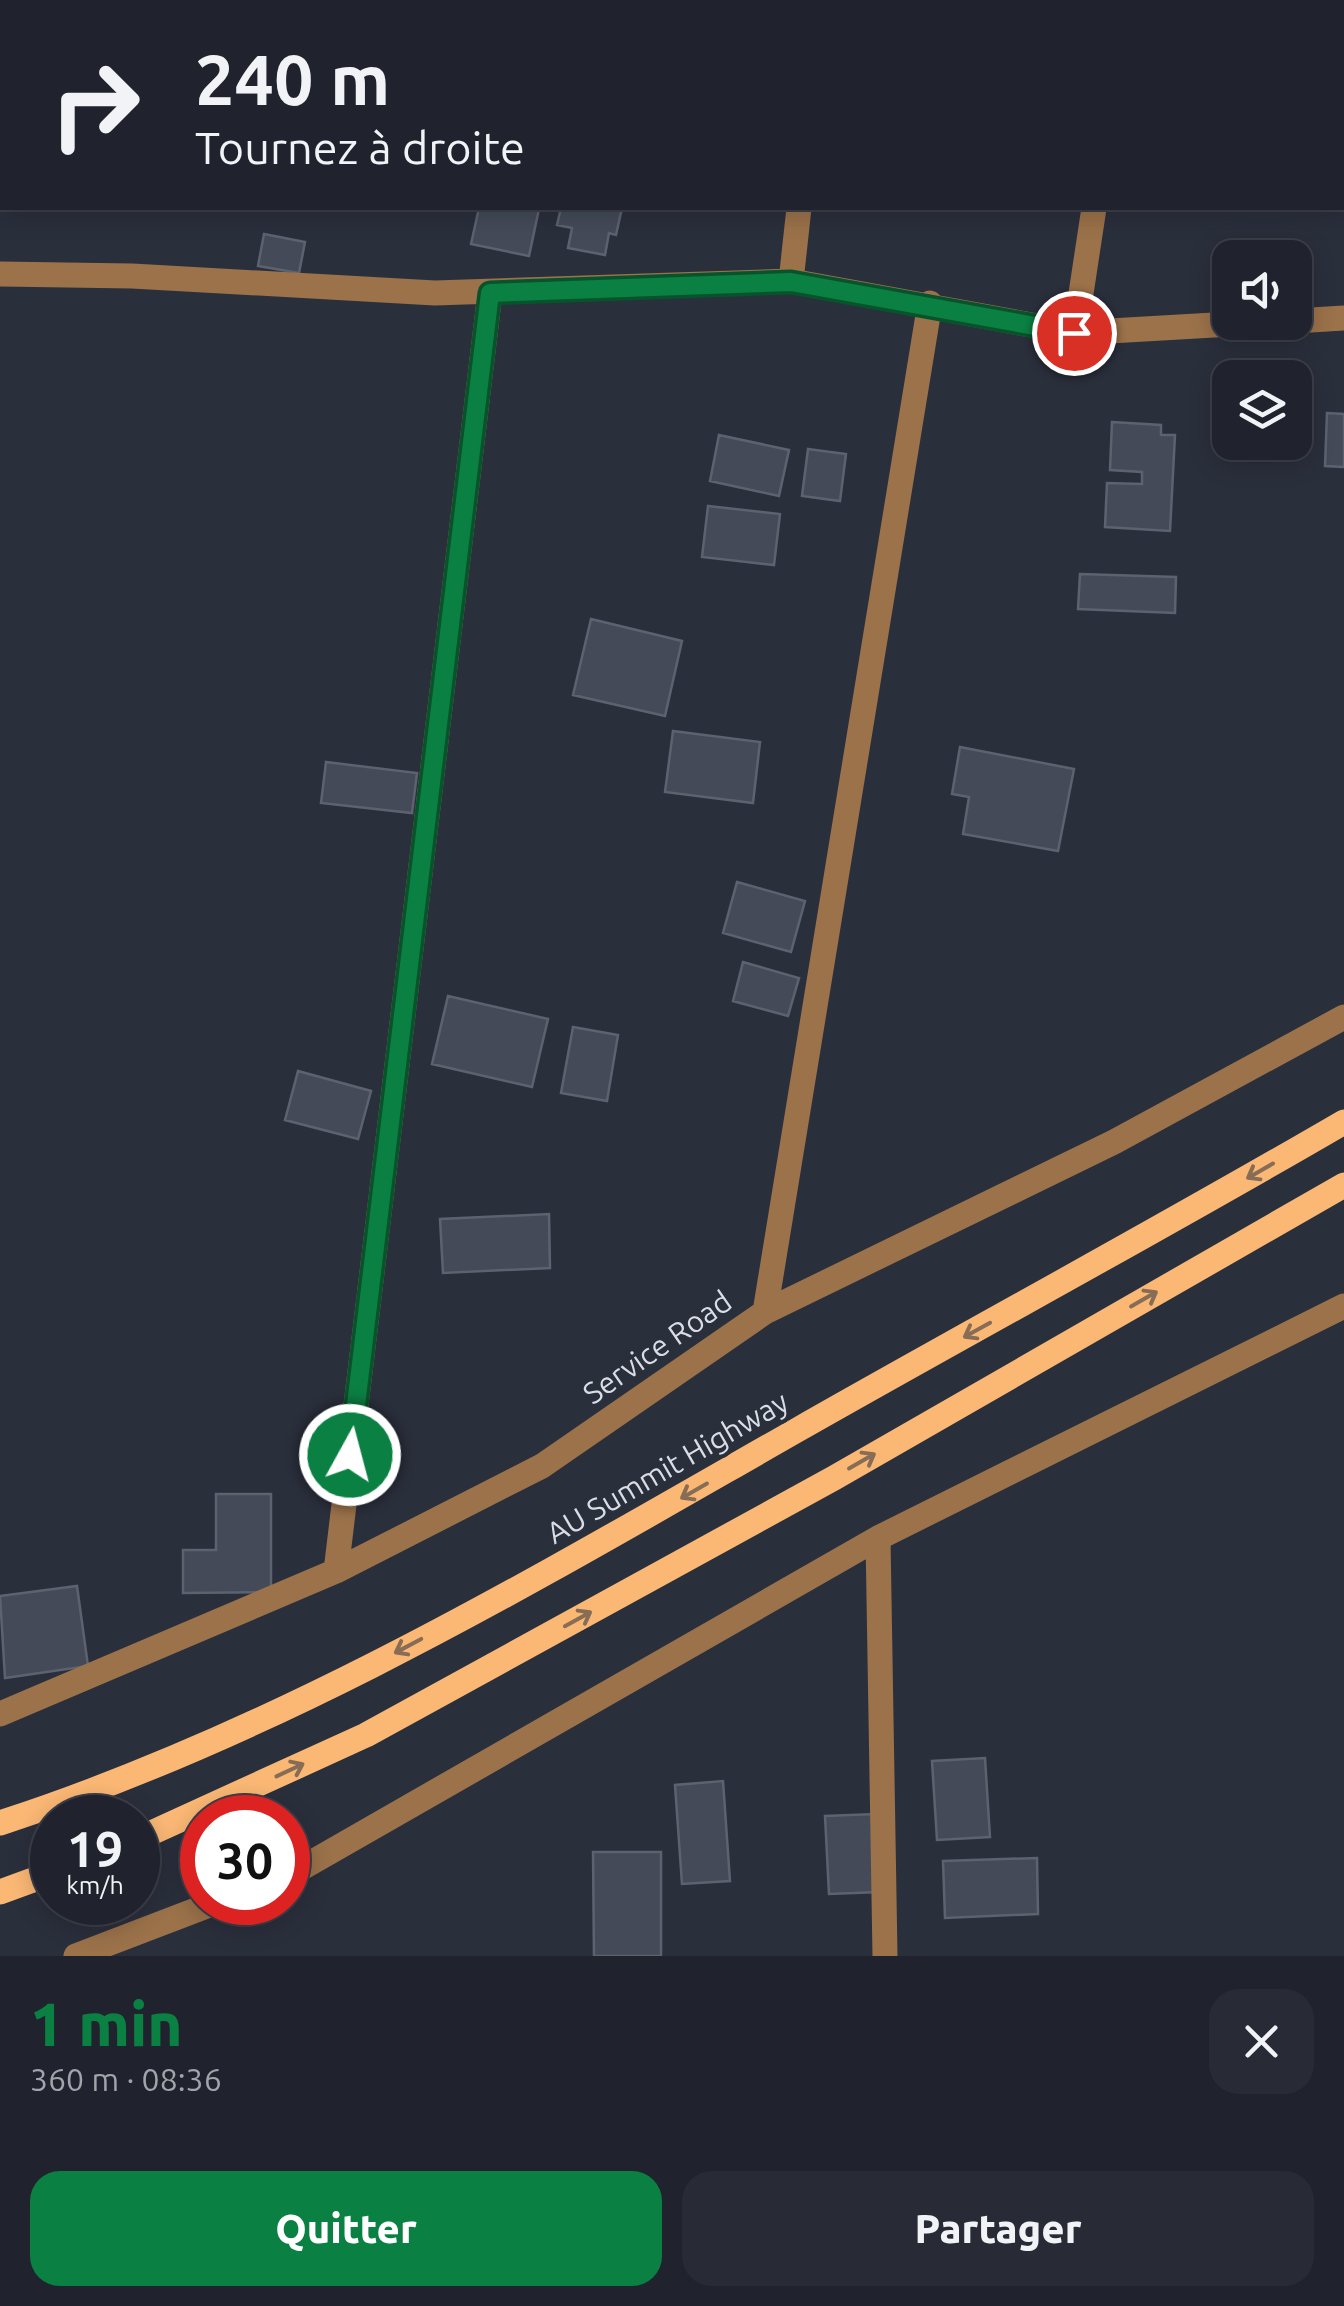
<!DOCTYPE html>
<html lang="fr">
<head>
<meta charset="utf-8">
<style>
	body { margin:0; font-family:Ubuntu,sans-serif; background:#282b35; color:#f1f3f6; height:100vh; display:flex; flex-direction:column; font-size:38px; white-space:nowrap }
	* { box-sizing:border-box; margin:0 }
	p { font-size:32px; color:#a2a4aa }
	.icon { flex:none; width:55px; height:55px; fill:none; stroke:currentColor; stroke-width:2; stroke-linecap:round; stroke-linejoin:round }
	.map { position:relative; height:1956px; overflow:hidden }
	.sheet { display:flex; flex-direction:column; background:#20232d; flex:1 }
	.sheet>* { flex:none }
	.banner { position:absolute; left:0px; top:0px; width:1345px; height:210px; box-shadow:0 5px 25px #0003,0 0 0 2px #3d4049; background:#20232d; color:#f1f3f6; overflow:hidden }
	.tools { position:absolute; left:1212px; top:240px; display:grid; gap:20px }
	.tools a { display:grid; place-items:center; width:100px; height:100px; border-radius:20px; background:#20232d; box-shadow:0 5px 25px #0003,0 0 0 2px #3d4049; font-size:50px }
	.speed { position:absolute; left:30px; top:1795px; display:flex; gap:20px; font-size:50px; font-weight:700; text-align:center }
	.speed>* { display:grid; place-content:center; width:130px; height:130px; border-radius:50%; background:#20232d; box-shadow:0 5px 25px #0003,0 0 0 2px #3d4049; line-height:1 }
	.speed small { font-size:25px; font-weight:400 }
	.speed .limit { border:15px solid #d22; background:#fff; color:#111 }
	.pin { position:absolute; display:grid; place-items:center; width:85px; height:85px; color:#fff; margin:-42px; border:5px solid #fff; border-radius:50%; box-shadow:0 2px 10px #0007 }
	.me { position:absolute; width:110px; margin:-55px; rotate:7deg; stroke-linejoin:round; filter:drop-shadow(0 0 8px #0008) }
	.turn { display:flex; align-items:center; gap:35px; height:210px; padding:0 30px; font-size:45px }
	.turn .icon { width:130px; height:130px; stroke-width:2.5 }
	.turn b { display:block; font-size:70px; line-height:85px }
	.round { display:grid; place-items:center; flex:none; width:105px; height:105px; border-radius:30px; background:#282b35 }
	.head { display:flex; align-items:center; justify-content:space-between; height:170px; padding:0 30px }
	h1 { font-size:60px; font-weight:800; line-height:75px; color:#0b8043 }
	.primary-button { display:flex; gap:20px; margin-top:auto; padding:20px 30px }
	.primary-button a { flex:1; height:115px; border-radius:30px; background:#0b8043; color:#fff; font-size:40px; font-weight:800; line-height:115px; text-align:center }
	.primary-button a+a { background:#282b35; color:#f1f3f6 }
	.map>svg:first-child { display:block }
	.building { fill:#444a58; stroke:#5d6271; stroke-width:2.5 }
	.lines { fill:none; stroke-linecap:round; stroke-linejoin:round }
	.minor { stroke:#9b724a; stroke-width:25 }
	.major { stroke:#fbb875; stroke-width:25 }
	.oneway { stroke:#886d56 }
	.route-casing { stroke:#07532c; stroke-width:25 }
	.route { stroke:#0b8043; stroke-width:18 }
	.labels { text-anchor:middle; dominant-baseline:central; stroke-width:8; stroke-linejoin:round; paint-order:stroke }
	.street-label { font-size:30px; fill:#dadde6; stroke:#2a2f3c }
</style>
</head>
<body>
<div class="map">
<svg width="1344" height="1956" viewBox="0 0 1344 1956">
	<rect width="100%" height="100%" fill="#2a2f3c"/>
	<path class="building" d="M479 208 539 209 529 256 471 244Z
		M561 208H622L616 235 609 233 605 255 568 248 572 228 557 225Z
		M264 234 305 242 299 273 258 266Z
		M1327 413 1344 414V467L1325 466Z
		M1112 422 1161 425V435H1175L1170 531 1105 527 1107 483 1142 484V472L1110 470Z
		M719 435 789 450 779 496 710 481Z
		M808 449 846 454 840 501 802 496Z
		M708 506 780 514 774 565 702 557Z
		M1080 574 1176 577 1175 613 1078 609Z
		M591 619 682 641 665 716 573 695Z
		M673 731 760 742 753 803 665 792Z
		M960 747 1074 769 1058 851 963 834 969 797 952 794Z
		M326 762 417 773 412 813 321 803Z
		M737 882 805 901 791 952 723 933Z
		M743 962 799 978 788 1016 733 1001Z
		M448 996 548 1019 532 1087 432 1064Z
		M573 1027 618 1035 607 1101 561 1093Z
		M298 1071 371 1091 358 1139 285 1120Z
		M549 1214 550 1268 443 1273 440 1219Z
		M216 1494H271V1592L183 1593V1550H216Z
		M77 1586 88 1666 5 1678 0 1596Z
		M985 1758 990 1837 937 1840 932 1761Z
		M723 1781 730 1881 682 1884 675 1785Z
		M876 1814 879 1892 829 1894 825 1816Z
		M593 1852H661V1956H594Z
		M1037 1858 1038 1914 945 1918 943 1861Z"/>
	<g class="lines">
		<path class="minor" d="M821 2 822 0
			M1125 2V0
			M0 274 132 276 435 293 791 281 1075 333 1266 322
			M791 281 799 208
			M1295 321 1344 318
			M1075 333 1094 208
			M765 1312 930 303
			M878 1538 885 1956
			M336 1571 490 293
			M0 1714 336 1571 542 1466 765 1312 1114 1142 1344 1017
			M288 1876 878 1538 1344 1306
			M76 1956 217 1902"/>
		<path class="major" d="M0 1823C283 1731 541 1576 799 1429 980 1326 1164 1227 1344 1122
			M138 1839 366 1735 834 1478 1344 1185
			M0 1892 52 1873"/>
	</g>
	<defs><path id="oneway-shaft" d="M-6 0H5M1.5-3L5.5 0L1.5 3" fill="none" stroke-width="1.6" stroke-linecap="round" stroke-linejoin="round" transform="scale(2.5)"/></defs>
	<g class="oneway">
		<use href="#oneway-shaft" transform="translate(1260 1171) rotate(150)"/>
		<use href="#oneway-shaft" transform="translate(1144 1299) rotate(-30)"/>
		<use href="#oneway-shaft" transform="translate(977 1330) rotate(151)"/>
		<use href="#oneway-shaft" transform="translate(862 1461) rotate(-30)"/>
		<use href="#oneway-shaft" transform="translate(694 1491) rotate(150)"/>
		<use href="#oneway-shaft" transform="translate(578 1619) rotate(-29)"/>
		<use href="#oneway-shaft" transform="translate(408 1646) rotate(152)"/>
		<use href="#oneway-shaft" transform="translate(290 1770) rotate(-25)"/>
	</g>
	<g class="lines">
		<defs>
			<path id="route" d="M350 1455 490 293 791 282 1074 333"/>
		</defs>
		<use href="#route" class="route-casing"/>
		<use href="#route" class="route"/>
	</g>
	<g class="labels">
		<g class="street-label">
			<text transform="translate(657 1347) rotate(-35)">Service Road</text>
			<text transform="translate(667 1467) rotate(-30)">AU Summit Highway</text>
		</g>
	</g>
</svg>
<div class="tools">
<a><svg class="icon" aria-label="sound" viewBox="0 0 24 24"><path d="M4 9h4l5-4v14l-5-4H4zM17 9q2 3 0 6"/></svg></a>
<a><svg class="icon" aria-label="layers" viewBox="0 0 24 24"><path d="M12 4l9 5-9 5-9-5zM3 14l9 5 9-5"/></svg></a>
</div>
<div class="speed"><div>19<small>km/h</small></div><div class="limit">30</div></div>
<div class="pin" style="left:1074px;top:333px;background:#d93025"><svg class="icon" aria-label="arrive" viewBox="0 0 24 24"><path d="M6 21V4h12l-3 4 3 4H6"/></svg></div>
<svg class="me" style="left:350px;top:1455px" viewBox="-20 -20 40 40"><circle r="17" fill="#0b8043" stroke="#fff" stroke-width="3"/><path d="M0-11L8 9 0 5-8 9z" fill="#fff"/></svg>
<div class="banner">
<div class="turn"><svg class="icon" aria-label="right" viewBox="0 0 24 24"><path d="M7 20v-9h11M14 6l5 5-5 5"/></svg><div><b>240 m</b>Tournez à droite</div></div>
</div>
</div>
<section class="sheet">
<div class="head"><div><h1>1 min</h1><p>360 m · 08:36</p></div><a class="round"><svg class="icon" aria-label="close" viewBox="0 0 24 24"><path d="M6 6l12 12M18 6L6 18"/></svg></a></div>
<div class="primary-button"><a>Quitter</a><a>Partager</a></div>
</section>
</body>
</html>
